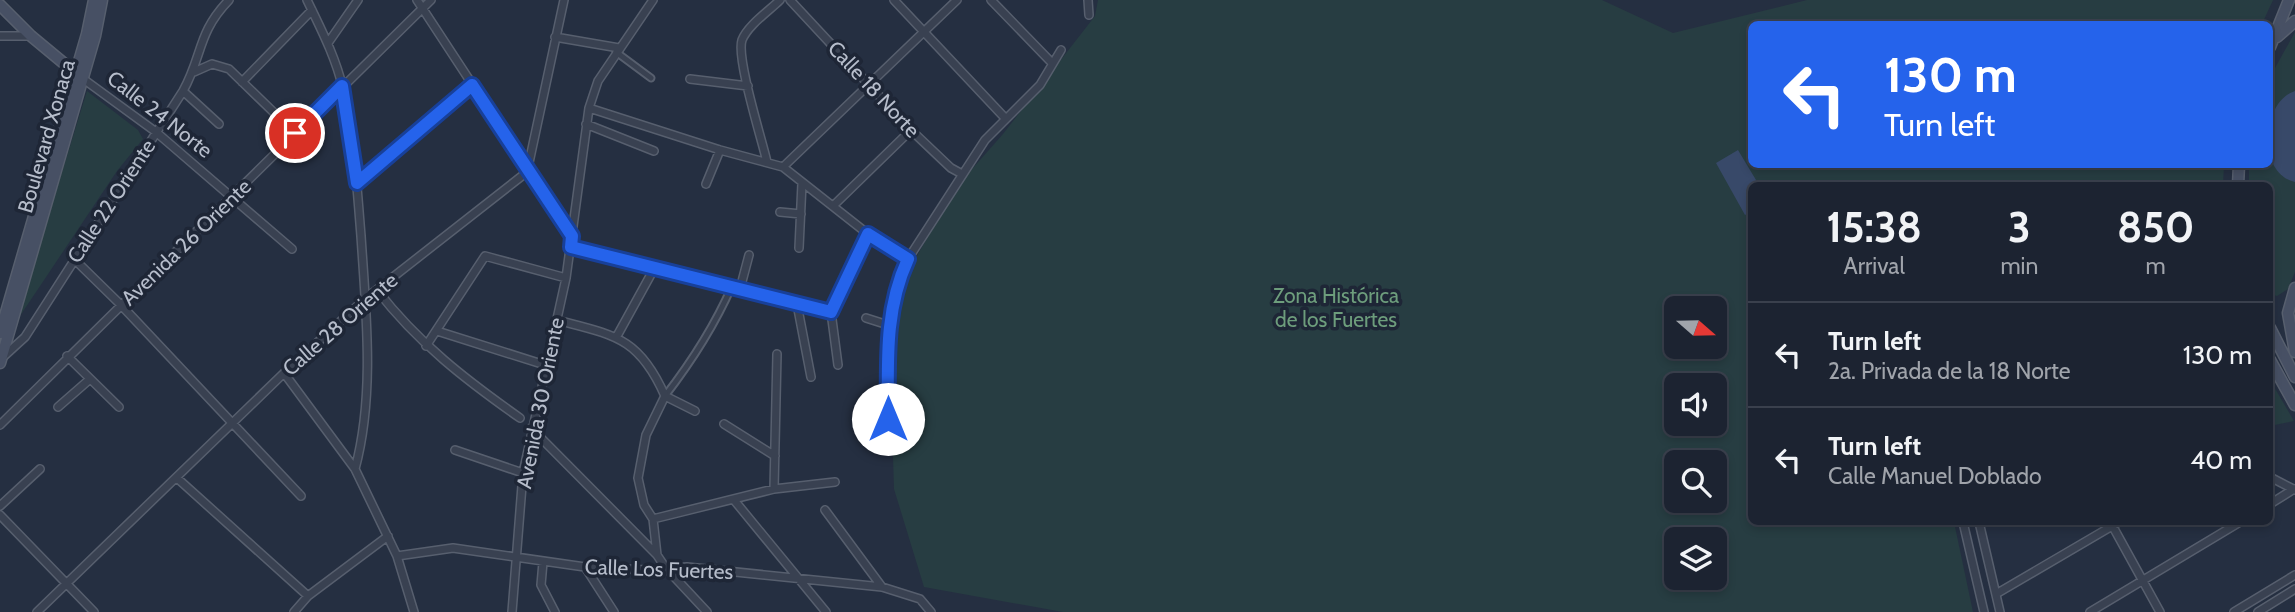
<!DOCTYPE html>
<html lang="en">
<head>
<meta charset="utf-8">
<style>
	body { margin:0; font-family:Cabin,sans-serif; background:#252b39; color:#f1f3f6; height:100vh; display:flex; flex-direction:column; font-size:26px; white-space:nowrap }
	* { box-sizing:border-box; margin:0 }
	p { font-size:23px; color:#a0a4ab }
	.icon { flex:none; width:38px; height:38px; fill:none; stroke:currentColor; stroke-width:2; stroke-linecap:round; stroke-linejoin:round }
	.map { position:relative; flex:1; overflow:hidden }
	.panel { position:absolute; left:1748px; top:182px; width:525px; height:343px; display:flex; flex-direction:column; background:#1c2331; border-radius:10px; box-shadow:0 4px 10px #0003,0 0 0 2px #3a404d }
	.panel>* { flex:none }
	.top-card { position:absolute; left:1748px; top:21px; width:525px; height:147px; border-radius:10px; box-shadow:0 4px 10px #0003,0 0 0 2px #3a404d; background:#2563eb; color:#fff; overflow:hidden }
	.needle { width:46px; rotate:110deg }
	.fabs { position:absolute; left:1664px; top:296px; display:grid; gap:14px }
	.fabs a { display:grid; place-items:center; width:63px; height:63px; border-radius:10px; background:#1c2331; box-shadow:0 4px 10px #0003,0 0 0 2px #3a404d; font-size:35px }
	.pin { position:absolute; display:grid; place-items:center; width:60px; height:60px; color:#fff; margin:-30px; border:4px solid #fff; border-radius:50%; box-shadow:0 2px 7px #0007 }
	.me { position:absolute; width:77px; margin:-38px; rotate:0deg; stroke-linejoin:round; filter:drop-shadow(0 0 5px #0008) }
	.turn { display:flex; align-items:center; gap:24px; height:147px; padding:0 21px; font-size:32px }
	.turn .icon { width:91px; height:91px; stroke-width:2.5 }
	.turn b { display:block; font-size:49px; line-height:60px }
	.eta { display:flex; justify-content:space-evenly; align-items:center; height:119px; text-align:center }
	.eta b { font-size:42px; font-weight:700; line-height:49px }
	ul { padding:0; list-style:none }
	li { display:flex; align-items:center; gap:21px; height:105px; padding:0 21px; border-top:2px solid #3a404d }
	li div { flex:1 }
	li b { display:block; font-size:26px }
	li em { font-style:normal }
	.map>svg:first-child { display:block }
	.green { fill:#273d42; fill-rule:evenodd }
	.water { fill:#384969 }
	.lines { fill:none; stroke-linecap:round; stroke-linejoin:round }
	.pedestrian-casing { stroke:#575f6e; stroke-width:9 }
	.minor-casing { stroke:#575f6e; stroke-width:10 }
	.secondary-casing { stroke:#575f6e; stroke-width:13 }
	.pedestrian { stroke:#394151; stroke-width:5 }
	.minor { stroke:#394151; stroke-width:7 }
	.secondary { stroke:#475064; stroke-width:10 }
	.route-casing { stroke:#184099; stroke-width:18 }
	.route { stroke:#2563eb; stroke-width:12 }
	.labels { text-anchor:middle; dominant-baseline:central; stroke-width:7; stroke-linejoin:round; paint-order:stroke }
	.street-label { font-size:21px; fill:#b6bdcb; stroke:#1e2636 }
	.park-label { font-size:21px; fill:#6d9d7c; stroke:#1e2636 }
</style>
</head>
<body>
<div class="map">
<svg width="2295" height="612" viewBox="0 0 2295 612">
	<rect width="100%" height="100%" fill="#252f41"/>
	<path class="green" d="M1098 0H1602L1673 33 1807 0H2273L2262 24H1752V164L2224 165 2223 186H1752V522H1954L1973 612H1063L924 587 894 489 889 329 902 282 957 186 1003 134 1095 16ZM1676 308H1715V346H1676ZM1676 385H1715V424H1676ZM1676 462H1715V500H1676ZM1676 539H1715V578H1676Z
		M2295 32V272L2288 289 2277 296 2270 294V186H2249V165L2270 164V77Z
		M87 91 138 130 143 139 117 171 20 316 19 311Z
		M2270 380 2294 421 2270 426Z"/>
	<path class="water" d="M2295 91V182C2257 174 2261 102 2295 91Z
		M1738 150 1759 185 1752 186V210L1745 215 1716 163Z"/>
	<g class="lines">
		<defs>
			<path id="pedestrian" d="M616 52 651 78
				M665 396C692 361 714 327 732 286"/>
			<path id="minor" d="M307 0C321 29 336 58 343 89 354 137 357 187 361 236 366 312 375 395 355 469
				M417 0 571 235
				M790 0 911 130 951 168 962 174
				M894 0 1005 118
				M991 0 1052 63
				M1088 0 1089 15
				M0 36H31
				M555 37 619 48
				M328 43 358 0
				M194 72 212 64 229 69 295 133
				M82 78 156 132 292 249
				M690 79 748 86
				M242 82 312 10
				M183 91 219 124
				M589 108 720 150 783 167 868 234 908 259
				M586 124 654 151
				M767 162C762 140 736 58 742 40 748 25 769 11 780 0
				M783 167 957 0
				M357 183 472 85
				M706 184 720 150
				M834 205 911 130
				M780 212 801 214
				M571 247 831 312
				M799 248 802 183
				M73 258 121 305 301 496
				M740 289 749 255
				M377 290C418 343 466 380 520 418
				M797 304 811 377
				M831 312 868 234
				M831 312 838 365
				M866 318 888 325
				M557 320C614 335 639 337 665 396
				M437 331 545 365
				M617 336 655 267
				M426 346 485 256 566 278
				M67 356 119 407
				M2 358 25 337 183 91C203 55 197 33 229 0
				M284 373 355 469 397 556 414 612
				M665 396 695 411
				M58 407 90 379
				M888 419V325L896 289 908 259 985 140 1040 85 1061 50
				M724 424 775 456
				M0 425 431 0
				M531 428 657 555 665 567 707 612
				M455 450 523 473
				M2270 477 2295 490
				M177 478 308 596
				M774 489 777 354
				M734 500 826 612
				M2270 504 2294 489
				M0 506 40 469
				M825 510 882 587
				M0 515 94 612
				M653 519 774 489 835 482
				M1963 522 1984 612
				M1979 522 2000 612
				M2112 525 2160 612
				M657 555 653 519 644 505 638 478 646 435 665 396
				M397 556 453 548 585 567 647 570 687 567 882 587 920 599 931 612
				M543 562 541 585 555 612
				M585 567 614 612
				M1996 594 2119 522
				M37 612 284 373 365 299 527 172 564 0
				M294 612 308 596 388 536
				M512 612 523 473 566 278 589 108 598 81 653 0
				M2090 612 2240 522
				M2234 612 2295 575
				M2258 612 2295 589"/>
			<path id="secondary" d="M0 5 31 36 78 75
				M2277 37 2295 21
				M2270 47 2289 0
				M2238 186 2239 164
				M2295 288 2288 313 2295 352
				M2270 328 2295 377
				M0 333 87 34 94 0
				M2270 360 2295 405
				M0 363 95 36 102 0"/>
		</defs>
		<use href="#pedestrian" class="pedestrian-casing"/>
		<use href="#minor" class="minor-casing"/>
		<use href="#secondary" class="secondary-casing"/>
		<use href="#pedestrian" class="pedestrian"/>
		<use href="#minor" class="minor"/>
		<use href="#secondary" class="secondary"/>
	</g>
	<g class="lines">
		<defs>
			<path id="route" d="M295 133 342 86 357 183 472 85 572 236 571 247 831 312 868 234 908 259C884 311 888 364 888 419"/>
		</defs>
		<use href="#route" class="route-casing"/>
		<use href="#route" class="route"/>
	</g>
	<g class="labels">
		<g class="street-label">
			<text transform="translate(874 89) rotate(47)">Calle 18 Norte</text>
			<text transform="translate(160 114) rotate(38)">Calle 24 Norte</text>
			<text transform="translate(46 136) rotate(-74)">Boulevard Xonaca</text>
			<text transform="translate(111 201) rotate(-57)">Calle 22 Oriente</text>
			<text transform="translate(186 242) rotate(-44)">Avenida 26 Oriente</text>
			<text transform="translate(340 324) rotate(-41)">Calle 28 Oriente</text>
			<text transform="translate(540 403) rotate(-79)">Avenida 30 Oriente</text>
			<text transform="translate(659 569) rotate(2)">Calle Los Fuertes</text>
		</g>
		<g class="park-label">
			<text x="1336" y="295">Zona Histórica<tspan x="1336" dy="24">de los Fuertes</tspan></text>
		</g>
	</g>
</svg>
<div class="fabs">
<a><svg class="needle" viewBox="-14 -14 28 28"><path d="M0-13l5 13h-10z" fill="#e53935"/><path d="M0 13l5-13h-10z" fill="#a0a4ab"/></svg></a>
<a><svg class="icon" aria-label="sound" viewBox="0 0 24 24"><path d="M4 9h4l5-4v14l-5-4H4zM17 9q2 3 0 6"/></svg></a>
<a><svg class="icon" aria-label="search" viewBox="0 0 24 24"><circle cx="10" cy="10" r="6"/><path d="M15 15l6 6"/></svg></a>
<a><svg class="icon" aria-label="layers" viewBox="0 0 24 24"><path d="M12 4l9 5-9 5-9-5zM3 14l9 5 9-5"/></svg></a>
</div>
<div class="pin" style="left:295px;top:133px;background:#d93025"><svg class="icon" aria-label="arrive" viewBox="0 0 24 24"><path d="M6 21V4h12l-3 4 3 4H6"/></svg></div>
<svg class="me" style="left:888px;top:419px" viewBox="-20 -20 40 40"><circle r="19" fill="#fff"/><path d="M0-13L10 11 0 6-10 11z" fill="#2563eb"/></svg>
<div class="top-card">
<div class="turn"><svg class="icon" aria-label="left" viewBox="0 0 24 24"><path d="M17 20v-9H6M10 6l-5 5 5 5"/></svg><div><b>130 m</b>Turn left</div></div>
</div>
<section class="panel">
<div class="eta">
<div><b>15:38</b><p>Arrival</p></div>
<div><b>3</b><p>min</p></div>
<div><b>850</b><p>m</p></div>
</div>
<ul>
<li><svg class="icon" aria-label="left" viewBox="0 0 24 24"><path d="M17 20v-9H6M10 6l-5 5 5 5"/></svg><div><b>Turn left</b><p>2a. Privada de la 18 Norte</p></div><em>130 m</em></li>
<li><svg class="icon" aria-label="left" viewBox="0 0 24 24"><path d="M17 20v-9H6M10 6l-5 5 5 5"/></svg><div><b>Turn left</b><p>Calle Manuel Doblado</p></div><em>40 m</em></li>
</ul>
</section>
</div>
</body>
</html>
